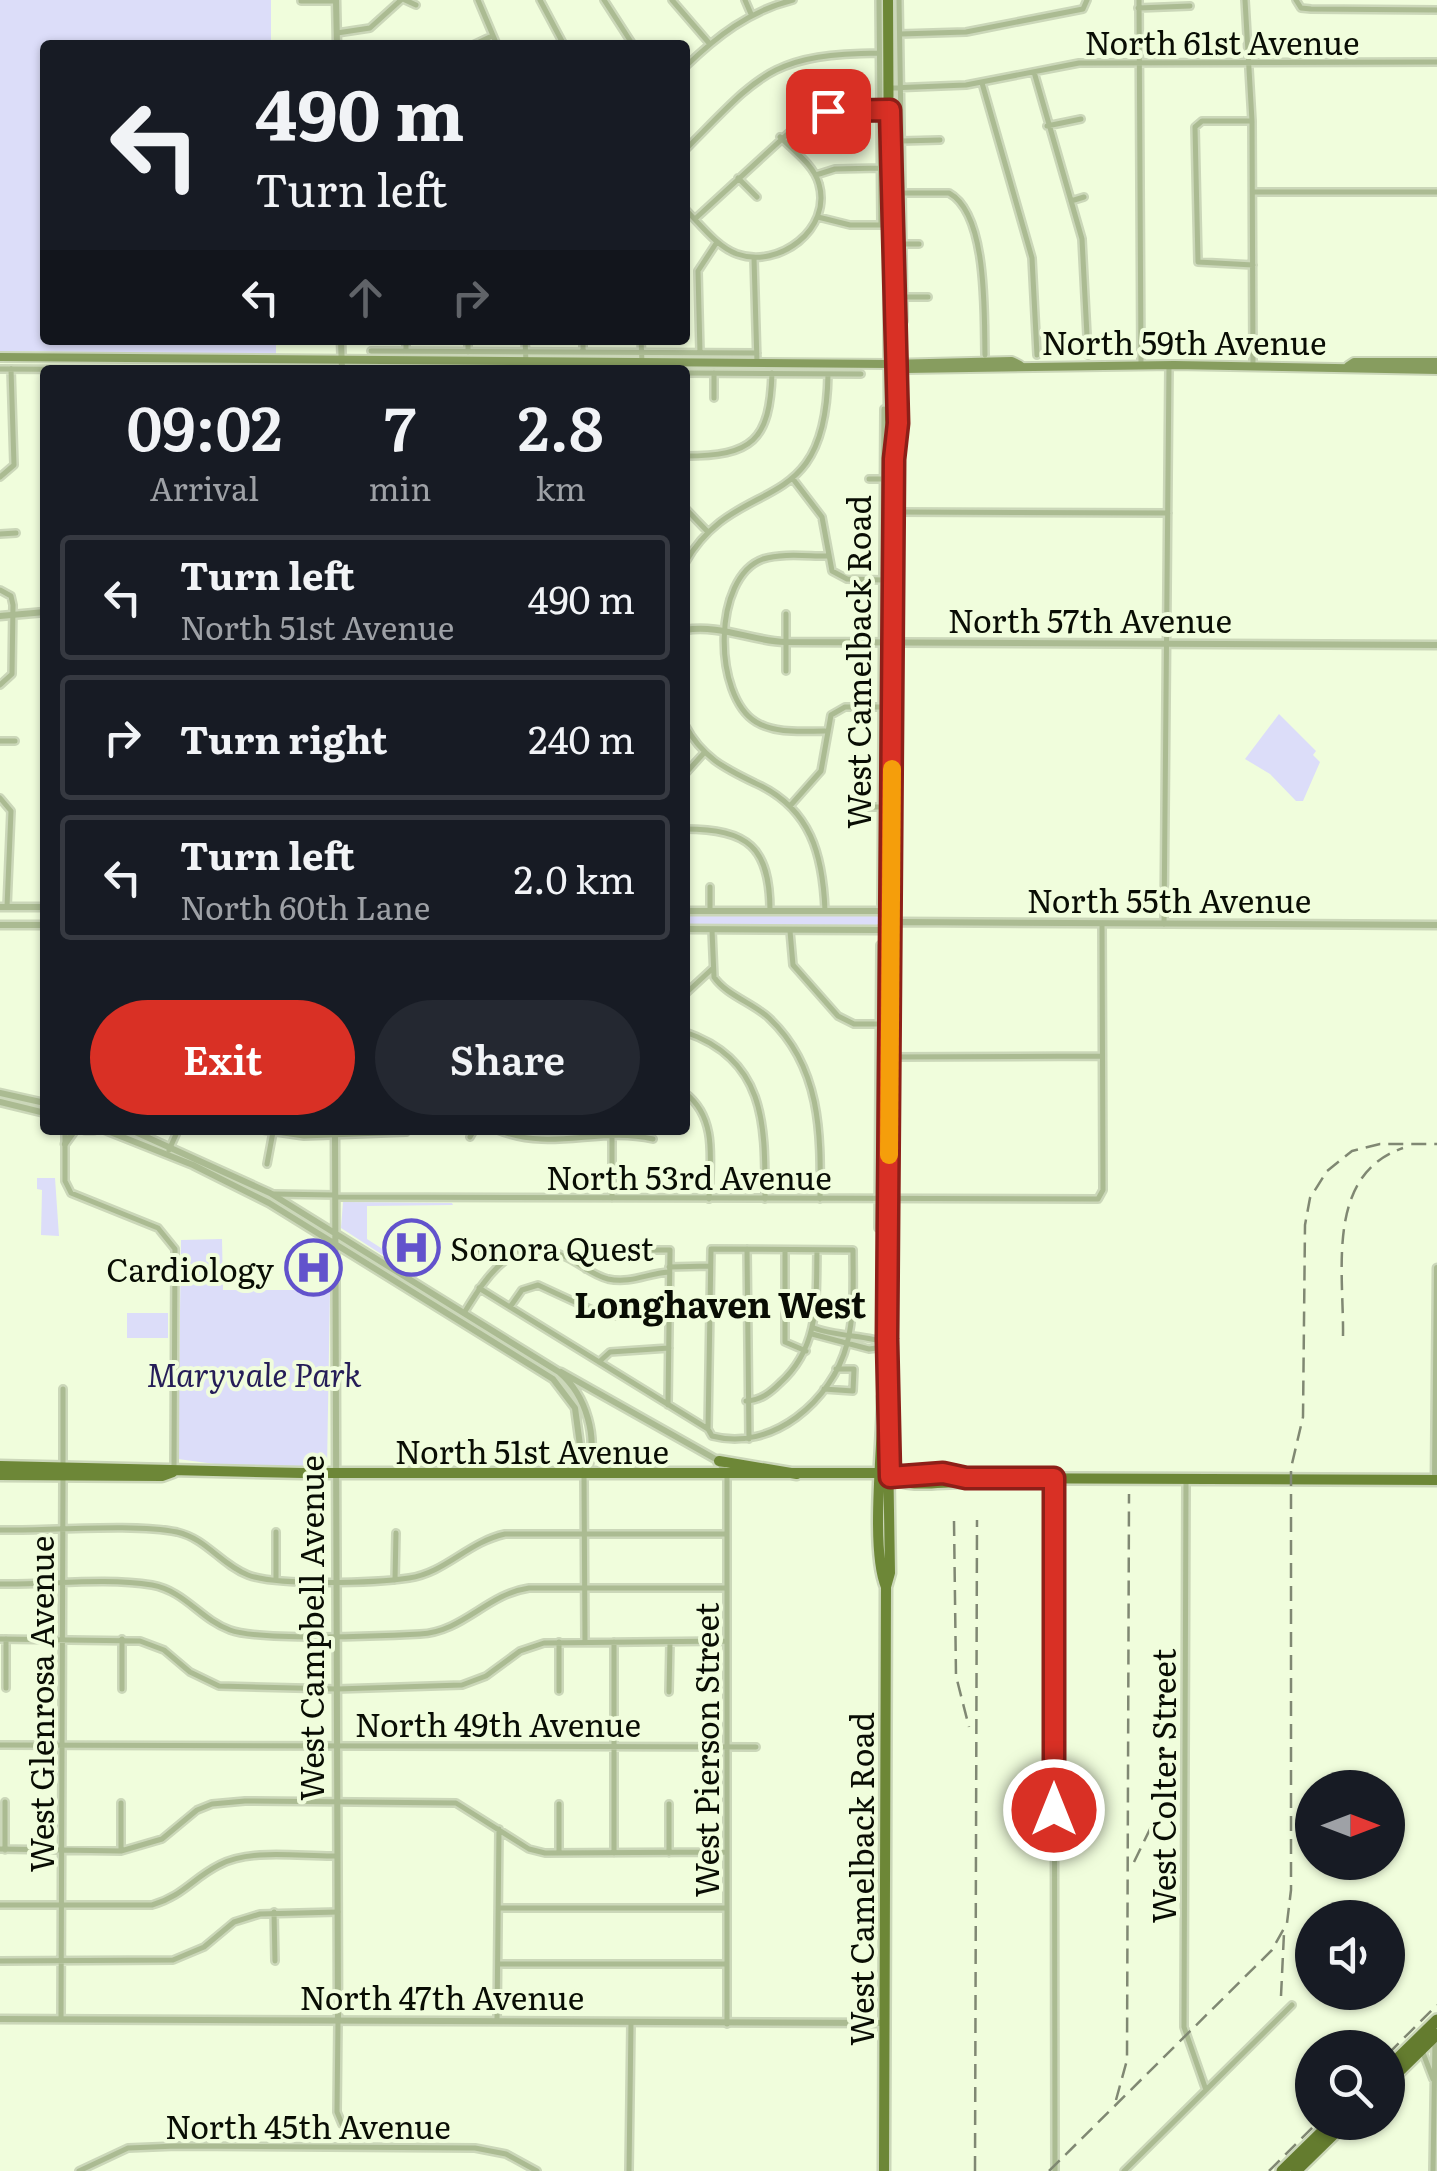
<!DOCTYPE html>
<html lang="en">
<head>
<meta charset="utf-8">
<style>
	body { margin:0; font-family:Literata,serif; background:#242831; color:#f1f3f6; height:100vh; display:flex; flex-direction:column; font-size:38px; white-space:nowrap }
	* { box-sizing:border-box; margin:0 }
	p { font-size:32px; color:#9ea1a6 }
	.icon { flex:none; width:55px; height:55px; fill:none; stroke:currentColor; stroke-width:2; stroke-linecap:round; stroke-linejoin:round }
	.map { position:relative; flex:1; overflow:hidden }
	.details { position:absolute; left:40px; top:365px; width:650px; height:770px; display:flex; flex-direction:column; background:#171b24; border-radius:10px; box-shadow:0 2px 8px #0004 }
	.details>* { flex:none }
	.banner { position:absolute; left:40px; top:40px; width:650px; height:305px; border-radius:10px; box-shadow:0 2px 8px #0004; background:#171b24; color:#f1f3f6; overflow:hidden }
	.needle { width:65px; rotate:90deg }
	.fabs { position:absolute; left:1295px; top:1770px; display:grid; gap:20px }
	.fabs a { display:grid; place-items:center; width:110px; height:110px; border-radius:50%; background:#171b24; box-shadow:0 2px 8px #0004; font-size:50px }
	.pin { position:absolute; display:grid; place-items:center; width:85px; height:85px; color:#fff; margin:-42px; border-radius:20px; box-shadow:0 5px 15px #0006 }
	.me { position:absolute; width:110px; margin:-55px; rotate:0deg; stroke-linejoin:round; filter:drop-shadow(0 0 8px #0008) }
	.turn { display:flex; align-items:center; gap:35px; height:210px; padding:0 50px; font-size:45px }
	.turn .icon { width:130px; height:130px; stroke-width:2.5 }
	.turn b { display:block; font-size:70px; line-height:85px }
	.lanes { display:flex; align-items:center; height:95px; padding:0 50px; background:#0003; justify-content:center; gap:50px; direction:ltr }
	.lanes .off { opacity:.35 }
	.eta { display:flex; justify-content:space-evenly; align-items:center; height:170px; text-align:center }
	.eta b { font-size:60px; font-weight:600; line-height:70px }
	.button { display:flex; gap:20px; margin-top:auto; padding:20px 50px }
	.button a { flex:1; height:115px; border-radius:60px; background:#d93025; color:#fff; font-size:40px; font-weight:600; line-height:115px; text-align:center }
	.button a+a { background:#242831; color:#f1f3f6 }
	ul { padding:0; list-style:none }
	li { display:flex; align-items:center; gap:30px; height:125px; margin:0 20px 15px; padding:0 30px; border:5px solid #363941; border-radius:10px }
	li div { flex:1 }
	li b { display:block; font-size:38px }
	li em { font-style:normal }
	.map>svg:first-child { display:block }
	.green { fill:#dcddf9 }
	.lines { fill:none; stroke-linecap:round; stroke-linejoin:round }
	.minor-casing { stroke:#cbd7b9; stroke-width:10 }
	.tertiary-casing { stroke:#cbd7b9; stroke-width:11 }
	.secondary-casing { stroke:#cbd7b9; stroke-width:12 }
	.primary-casing { stroke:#cbd7b9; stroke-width:15 }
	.trunk-casing { stroke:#cbd7b9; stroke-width:16 }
	.minor { stroke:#abbb92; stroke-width:5 }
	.tertiary { stroke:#abbb92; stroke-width:6 }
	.secondary { stroke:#879d5f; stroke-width:8 }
	.primary { stroke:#6d8737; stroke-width:10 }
	.trunk { stroke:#647c2f; stroke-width:11 }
	.rail { stroke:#808873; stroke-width:2.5; stroke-dasharray:15 8; stroke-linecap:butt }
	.route-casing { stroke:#8d1f18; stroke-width:25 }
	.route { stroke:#d93025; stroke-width:18 }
	.slow { stroke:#f59e0b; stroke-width:18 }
	.labels { text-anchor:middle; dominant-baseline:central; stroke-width:8; stroke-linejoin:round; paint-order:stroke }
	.street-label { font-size:32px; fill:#090d04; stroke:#f0fddc }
	.poi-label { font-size:32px; fill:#090d04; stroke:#f0fddc; text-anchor:start }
	.park-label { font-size:32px; font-style:italic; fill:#251d58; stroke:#f0fddc }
	.neighbourhood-label { font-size:35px; font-weight:bold; fill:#090d04; stroke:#f0fddc }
</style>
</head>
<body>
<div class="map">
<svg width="1437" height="2171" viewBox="0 0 1437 2171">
	<rect width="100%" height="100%" fill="#f0fddc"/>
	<path class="green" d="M0 0H271V45H45V340H276V354L0 351Z
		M1279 714 1316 751 1313 755 1320 762 1303 801H1296L1270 774 1245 759Z
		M685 913 874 914 883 917V923L867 928 685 926Z
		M37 1178H55L59 1236 41 1235 42 1190 37 1189Z
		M343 1202 452 1203 453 1205 367 1206V1239L395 1257 392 1261 341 1228Z
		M222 1239 223 1290H330L327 1468H244L178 1459 181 1240Z
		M127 1313H168V1338H127Z"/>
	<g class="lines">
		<defs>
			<path id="minor" d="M405 0 416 5
				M478 0 497 45
				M540 0 564 45
				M604 0 633 45
				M672 0 709 43
				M745 0 751 14
				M879 0 881 225
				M899 0 904 321
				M1139 0 1141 365
				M1245 0 1252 121 1253 366
				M1296 0 1301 8 1311 9 1437 10
				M301 1H336
				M1138 8 1190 6
				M337 33 370 28 401 0
				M900 34 966 32 1083 9 1087 0
				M473 45 492 36
				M685 67C717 36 749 11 793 0
				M1034 72 1082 239 1088 355
				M982 83 1032 258 1037 355
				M890 88 966 85 1079 63 1437 62
				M1252 121H1202L1195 127 1198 262 1253 265
				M1047 126 1081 119
				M901 141 940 140
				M685 150C759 76 769 54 879 53
				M816 175 835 169 881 168
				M738 178 757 197
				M1254 192H1437
				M902 193H949C988 214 984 315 985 355
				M1071 201 1084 197
				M685 209C700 224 717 247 737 254 779 269 832 229 819 184 814 165 794 151 780 137
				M818 217 850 225H884
				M695 219 806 117 828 111 886 110
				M903 244H919
				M754 258 757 363
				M903 297H928
				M406 340V351
				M525 340 526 362
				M583 340V352
				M641 340 642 362
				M371 351 757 353
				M468 352V340
				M700 353 698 271 717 242
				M0 369 175 370
				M685 373 861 374
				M714 373V398
				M685 456C752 456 770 441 772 373
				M0 477 14 465 11 369
				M793 479 822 517 832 571 847 579 882 580
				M869 479H884
				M685 508 707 531
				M894 512 1168 513
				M0 534 16 533
				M685 563C737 471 826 523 828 374
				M0 590 11 596 13 605 12 674 0 685
				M786 614V671
				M685 725C702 757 724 768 755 783 811 808 823 855 825 911
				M825 731C802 731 776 734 756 722 713 696 712 577 763 559 782 553 806 556 826 556
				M0 741H15
				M685 774 703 754
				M0 798 11 811 7 907
				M790 806 821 771 831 715 845 707H881
				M867 807H882
				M685 829C748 829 770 847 770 911
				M881 904 884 409
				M710 911V887
				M1164 924 1169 365
				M712 930 714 977C726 995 753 1003 769 1018 821 1067 821 1133 820 1199
				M790 931 793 965 838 1016 854 1024H880
				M685 994 712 969
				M685 1032C767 1060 765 1126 765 1199
				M890 1057 1102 1056
				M685 1093C718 1118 710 1161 709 1199
				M65 1130V1181L71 1193 158 1228 175 1249 174 1469
				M263 1130 304 1136 406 1132
				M498 1130C553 1152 599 1126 653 1139
				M470 1137 474 1130
				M169 1150 178 1130
				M267 1164 273 1132
				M273 1194 335 1195
				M335 1197 1098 1199 1103 1190 1102 924
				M612 1198V1130
				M878 1228 880 945
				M747 1249 749 1439
				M477 1250 495 1246 503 1259
				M785 1250V1342L806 1351
				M669 1267 710 1266
				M586 1269 606 1250H670L668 1405
				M479 1288 708 1429 712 1436C772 1452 832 1401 847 1344 855 1313 853 1281 853 1250L711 1249 708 1429
				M510 1307 522 1290 538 1285 603 1315 637 1317 669 1311
				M464 1313C488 1274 514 1232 566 1257 581 1264 592 1275 608 1279 631 1284 648 1273 669 1272
				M814 1328C836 1337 870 1335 885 1343
				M812 1334 869 1349 884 1347
				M599 1362 610 1352 669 1348
				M63 1389V1466
				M824 1389 853 1391 854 1369H836
				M746 1401C761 1400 770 1393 780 1383 820 1347 816 1300 817 1250
				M584 1475 585 1642
				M1054 1479 1055 2171
				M1186 1482 1184 2027 1206 2090
				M0 1530C48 1531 133 1523 177 1532 207 1539 220 1564 248 1575 276 1586 376 1583 409 1578 445 1573 468 1542 505 1534H727
				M276 1532V1580
				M395 1580 396 1533
				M0 1584C49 1585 104 1577 152 1585 185 1591 200 1619 230 1630 259 1641 382 1636 420 1634 463 1632 487 1594 529 1588H727
				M0 1639 140 1641 164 1650 190 1672 219 1686 337 1689 462 1685 486 1676 520 1651 544 1643 727 1641
				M122 1639V1689
				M6 1688V1639
				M559 1691V1642
				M669 1692 670 1642
				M0 1745 756 1747
				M559 1804V1853
				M0 1849 121 1851 162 1839 197 1810 212 1804 245 1801 456 1803 529 1849 545 1853 727 1852
				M5 1850V1802
				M121 1851V1803
				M614 1853V1642
				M669 1853V1804
				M0 1905H152C183 1896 193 1878 219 1865 251 1848 302 1857 337 1856
				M499 1908H726
				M274 1912 275 1961
				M0 1961 173 1960 204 1947 234 1922 260 1914 338 1912
				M498 1964H727
				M61 2019 63 1477
				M338 2021 337 2112 342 2124
				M497 2021 499 1829
				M727 2024V1476
				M1423 2053 1433 2079
				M79 2171 128 2148 177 2146 475 2148 506 2154 537 2171
				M629 2171 631 2023
				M1124 2171 1292 2005
				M1433 2171 1435 2040"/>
			<path id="tertiary" d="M336 0 337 45
				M341 340 342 370
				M0 616 45 612
				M685 630C719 624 752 641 785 642L1437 645
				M0 907H45
				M685 911H878L893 917
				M0 925H45
				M685 929 878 930 900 922 1437 925
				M0 1093 45 1103
				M0 1102 45 1113
				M85 1130H94
				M105 1130 193 1165 269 1203 553 1379 575 1408 584 1475
				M131 1130 270 1193 559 1372C586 1395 600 1439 586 1473
				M335 1130 338 2021
				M65 1144 75 1130
				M561 1372 719 1461 726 1475
				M1435 1480 1437 1268
				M0 2019 884 2023"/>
			<path id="secondary" d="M0 357 889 364 1012 361 1020 365
				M898 364 905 369 1174 365 1437 370
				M1348 366 1354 362H1437"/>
			<path id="primary" d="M888 0 890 419 894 459
				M719 1461 797 1474
				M0 1466 302 1473H932L966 1478 1437 1480
				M0 1475 162 1476 173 1472
				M890 1477C907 1488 940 1482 961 1482L966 1478
				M886 1587C870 1549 883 1443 883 1397L887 1385 894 459 898 450 897 276 893 265
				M884 2171 886 1587 890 1573 887 1386"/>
			<path id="trunk" d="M1388 2068 1437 2020
				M1388 2082 1437 2034
				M1282 2171 1332 2122
				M1296 2171 1346 2122"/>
		</defs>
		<use href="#minor" class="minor-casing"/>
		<use href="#tertiary" class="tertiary-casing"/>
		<use href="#secondary" class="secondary-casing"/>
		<use href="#primary" class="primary-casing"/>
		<use href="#trunk" class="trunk-casing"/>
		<use href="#minor" class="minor"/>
		<use href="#tertiary" class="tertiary"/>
		<use href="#secondary" class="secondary"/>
		<use href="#primary" class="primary"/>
		<use href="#trunk" class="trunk"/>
		<path class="rail" d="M1343 1336C1344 1271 1325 1175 1403 1148
			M954 1521 956 1676 969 1727
			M1134 1862 1152 1825
			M1281 1996 1284 1933
			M1388 2054 1437 2005
			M1116 2100 1127 2060 1129 1494
			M975 2171 977 1520
			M1049 2171 1272 1950 1287 1923 1291 1890V1468L1303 1417 1305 1225 1310 1198 1327 1171 1352 1151 1380 1144H1437
			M1269 2171 1318 2122"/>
	</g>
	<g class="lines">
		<defs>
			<path id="route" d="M828 111 890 110 898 423 894 459 887 1339 890 1477 943 1473 966 1478H1054V1810"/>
		</defs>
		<use href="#route" class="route-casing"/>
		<use href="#route" class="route"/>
		<path class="slow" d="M889 1155 892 769"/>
	</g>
	<defs>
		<symbol id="hospital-ring" viewBox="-11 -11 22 22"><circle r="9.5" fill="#f0fddc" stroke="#6253cc" stroke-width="1.5"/><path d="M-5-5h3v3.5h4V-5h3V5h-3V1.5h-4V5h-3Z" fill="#6253cc"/></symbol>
	</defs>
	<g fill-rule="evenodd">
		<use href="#hospital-ring" x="380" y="1216" width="63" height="63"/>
		<use href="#hospital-ring" x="282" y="1236" width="63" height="63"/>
	</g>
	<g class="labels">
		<g class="street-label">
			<text x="1222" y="41">North 61st Avenue</text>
			<text x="1184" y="341">North 59th Avenue</text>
			<text x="1090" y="619">North 57th Avenue</text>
			<text transform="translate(857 662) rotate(-90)">West Camelback Road</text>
			<text x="1169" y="899">North 55th Avenue</text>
			<text x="689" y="1176">North 53rd Avenue</text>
			<text x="532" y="1450">North 51st Avenue</text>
			<text transform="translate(310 1628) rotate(-90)">West Campbell Avenue</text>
			<text transform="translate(40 1704) rotate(-90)">West Glenrosa Avenue</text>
			<text x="498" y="1723">North 49th Avenue</text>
			<text transform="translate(705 1750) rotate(-90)">West Pierson Street</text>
			<text transform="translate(1162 1786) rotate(-90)">West Colter Street</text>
			<text transform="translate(860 1879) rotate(-90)">West Camelback Road</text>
			<text x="442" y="1996">North 47th Avenue</text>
			<text x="308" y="2125">North 45th Avenue</text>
		</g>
		<g class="poi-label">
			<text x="450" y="1247">Sonora Quest</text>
			<text x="274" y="1268" text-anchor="end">Cardiology</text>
		</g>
		<g class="park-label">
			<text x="254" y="1373">Maryvale Park</text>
		</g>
		<g class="neighbourhood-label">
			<text x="720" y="1303">Longhaven West</text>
		</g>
	</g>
</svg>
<div class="fabs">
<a><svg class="needle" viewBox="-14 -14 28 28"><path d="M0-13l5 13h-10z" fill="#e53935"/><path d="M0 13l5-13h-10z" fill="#9ea1a6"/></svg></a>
<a><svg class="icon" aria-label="sound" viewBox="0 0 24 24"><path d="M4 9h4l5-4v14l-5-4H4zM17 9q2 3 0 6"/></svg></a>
<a><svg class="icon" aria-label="search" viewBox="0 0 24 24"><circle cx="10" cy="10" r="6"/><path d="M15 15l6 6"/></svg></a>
</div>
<div class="pin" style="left:828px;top:111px;background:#d93025"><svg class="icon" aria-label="arrive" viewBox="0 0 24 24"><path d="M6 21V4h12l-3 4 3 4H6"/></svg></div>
<svg class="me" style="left:1054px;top:1810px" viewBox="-20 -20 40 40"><circle r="17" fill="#d93025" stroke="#fff" stroke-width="3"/><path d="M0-11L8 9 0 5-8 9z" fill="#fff"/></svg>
<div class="banner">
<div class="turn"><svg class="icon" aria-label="left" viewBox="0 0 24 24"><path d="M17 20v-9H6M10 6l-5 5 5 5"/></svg><div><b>490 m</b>Turn left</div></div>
<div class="lanes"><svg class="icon" aria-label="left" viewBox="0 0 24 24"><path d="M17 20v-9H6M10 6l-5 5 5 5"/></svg><svg class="icon off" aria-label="ahead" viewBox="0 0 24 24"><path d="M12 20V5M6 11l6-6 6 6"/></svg><svg class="icon off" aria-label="right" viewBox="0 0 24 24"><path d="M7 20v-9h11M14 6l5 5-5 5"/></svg></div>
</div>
<section class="details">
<div class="eta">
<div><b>09:02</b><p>Arrival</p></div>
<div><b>7</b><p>min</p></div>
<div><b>2.8</b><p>km</p></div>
</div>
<ul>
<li><svg class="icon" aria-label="left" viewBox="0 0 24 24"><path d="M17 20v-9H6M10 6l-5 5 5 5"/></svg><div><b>Turn left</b><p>North 51st Avenue</p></div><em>490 m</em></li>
<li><svg class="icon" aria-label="right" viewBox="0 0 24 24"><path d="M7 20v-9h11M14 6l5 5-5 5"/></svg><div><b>Turn right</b></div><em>240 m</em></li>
<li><svg class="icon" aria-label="left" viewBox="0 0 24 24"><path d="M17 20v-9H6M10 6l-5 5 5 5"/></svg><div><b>Turn left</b><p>North 60th Lane</p></div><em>2.0 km</em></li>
</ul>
<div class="button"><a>Exit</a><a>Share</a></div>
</section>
</div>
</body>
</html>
